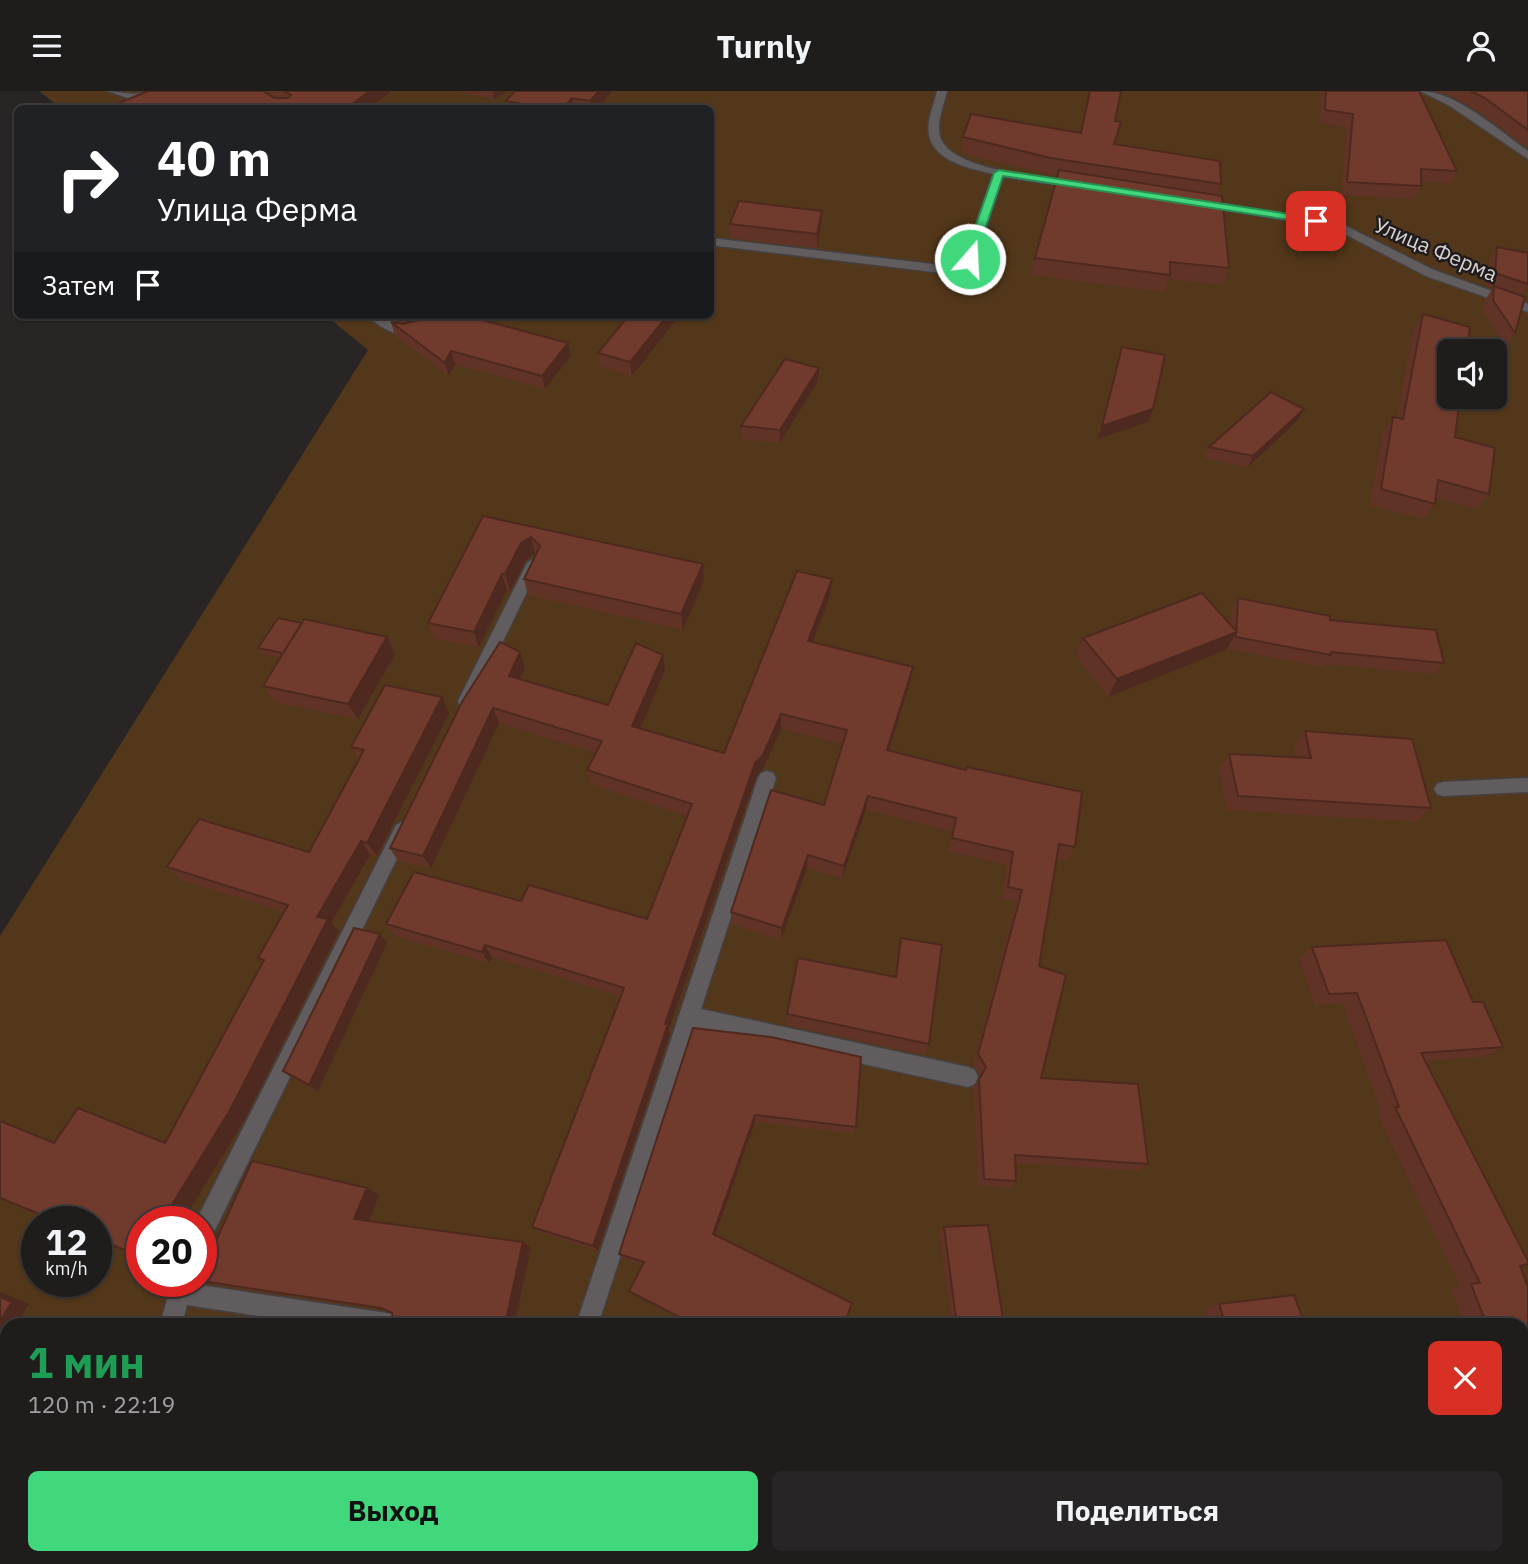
<!DOCTYPE html>
<html lang="ru">
<head>
<meta charset="utf-8">
<style>
	body { margin:0; font-family:"IBM Plex Sans",sans-serif; background:#272525; color:#f1f3f6; height:100vh; display:flex; flex-direction:column; font-size:26px; white-space:nowrap }
	* { box-sizing:border-box; margin:0 }
	p { font-size:23px; color:#a1a1a3 }
	.icon { flex:none; width:38px; height:38px; fill:none; stroke:currentColor; stroke-width:2; stroke-linecap:round; stroke-linejoin:round }
	.map { position:relative; flex:1; overflow:hidden }
	.panel { position:absolute; left:0px; top:1227px; width:1530px; height:247px; display:flex; flex-direction:column; background:#1f1c1c; border-radius:21px 21px 0 0; box-shadow:0 2px 5px #0004,0 0 0 2px #3c3a3b }
	.panel>* { flex:none }
	.banner { position:absolute; left:14px; top:14px; width:700px; height:214px; border-radius:10px; box-shadow:0 2px 5px #0004,0 0 0 2px #3c3a3b; background:#202124; color:#fff; overflow:hidden }
	.fabs { position:absolute; left:1437px; top:248px; display:grid; gap:14px }
	.fabs a { display:grid; place-items:center; width:70px; height:70px; border-radius:10px; background:#1f1c1c; box-shadow:0 2px 5px #0004,0 0 0 2px #3c3a3b; font-size:35px }
	.speed { position:absolute; left:21px; top:1115px; display:flex; gap:14px; font-size:35px; font-weight:700; text-align:center }
	.speed>* { display:grid; place-content:center; width:91px; height:91px; border-radius:50%; background:#1f1c1c; box-shadow:0 2px 5px #0004,0 0 0 2px #3c3a3b; line-height:1 }
	.speed small { font-size:18px; font-weight:400 }
	.speed .limit { border:10px solid #d22; background:#fff; color:#111 }
	.pin { position:absolute; display:grid; place-items:center; width:60px; height:60px; color:#fff; margin:-30px; border-radius:14px; box-shadow:0 4px 10px #0006 }
	.me { position:absolute; width:77px; margin:-38px; rotate:19deg; stroke-linejoin:round; filter:drop-shadow(0 0 5px #0008) }
	.turn { display:flex; align-items:center; gap:24px; height:147px; padding:0 28px; font-size:32px }
	.turn .icon { width:91px; height:91px; stroke-width:2.5 }
	.turn b { display:block; font-size:49px; line-height:60px }
	.then { display:flex; align-items:center; height:66px; padding:0 28px; background:#0003; gap:14px; font-size:26px }
	.round { display:grid; place-items:center; flex:none; width:74px; height:74px; border-radius:10px; background:#272525 }
	.summary { display:flex; align-items:center; justify-content:space-between; height:119px; padding:0 28px }
	h1 { font-size:42px; font-weight:700; line-height:52px; color:#1e9e55 }
	.action { display:flex; gap:14px; margin-top:auto; padding:14px 28px }
	.action a { flex:1; height:80px; border-radius:10px; background:#40d77d; color:#111; font-size:28px; font-weight:700; line-height:80px; text-align:center }
	.action a+a { background:#272525; color:#f1f3f6 }
	header { display:flex; justify-content:space-between; align-items:center; height:91px; padding:0 28px; background:#1f1c1c; font-size:32px; font-weight:700 }
	.map>svg:first-child { display:block }
	.green { fill:#53371a; fill-rule:evenodd }
	.lines { fill:none; stroke-linecap:round; stroke-linejoin:round }
	.minor-casing { stroke:#454142; stroke-width:3 }
	.minor { fill:#615c5d; fill-rule:evenodd }
	.wall { fill:#603326 }
	.shaded-wall { fill:#4e291f }
	.building { fill:#703b2c; stroke:#4e291f; stroke-width:2 }
	.route { fill:#40d77d; stroke:#2a8c51; stroke-width:2 }
	.labels { text-anchor:middle; dominant-baseline:central; stroke-width:5; stroke-linejoin:round; paint-order:stroke }
	.far-street-label { font-size:21px; fill:#d7d4d4; stroke:#201b1c }
</style>
</head>
<body>
<header><svg class="icon" aria-label="menu" viewBox="0 0 24 24"><path d="M4 6h16M4 12h16M4 18h16"/></svg>Turnly<svg class="icon" aria-label="person" viewBox="0 0 24 24"><circle cx="12" cy="8" r="4"/><path d="M4 21q1-7 8-7t8 7"/></svg></header>
<div class="map">
<svg width="1528" height="1473" viewBox="0 0 1528 1473">
	<rect width="100%" height="100%" fill="#292525"/>
	<path class="green" d="M39 0H1528V1473H0V845L368 259 325 224H710V18H62ZM1449 261H1494V306H1449ZM37 1130H96V1190H37ZM142 1130H201V1190H142ZM7 1234H1522V1466H7Z"/>
	<g class="lines">
		<defs>
			<path id="minor" d="M108 0 133 3 162 0 133 9Z
				M937 0H947C944 14 935 34 941 48 954 80 1048 87 1079 91L1085 94 1079 97 1003 86 976 168 966 178 950 183 710 154V147L949 175 965 167 993 83C972 78 934 71 929 44 926 30 934 14 937 0Z
				M1420 0C1456 0 1498 39 1528 60V68L1450 15Z
				M1201 109 1340 132 1434 179 1528 213V221L1426 185 1333 137 1197 114V110Z
				M368 224H382L407 238C425 236 426 224 446 224 424 251 391 250 368 224Z
				M534 467 541 472 474 610 472 615H460L458 610 527 472Z
				M767 680 773 682 776 687 701 918 968 976 975 979 978 986 975 993 968 996 695 936 598 1234H576L758 687 761 682Z
				M1528 687V701L1443 705 1437 703 1434 698 1437 693 1443 691Z
				M402 731 408 734 411 739 209 1151 201 1154V1130H196L396 734Z
				M172 1190H194L193 1193 393 1223 401 1226 404 1234H317L187 1214 182 1234H160Z
				M98 1466H122L120 1473H96Z
				M1045 1466H1090L1092 1473H1048Z"/>
		</defs>
		<use href="#minor" class="minor-casing"/>
		<use href="#minor" class="minor"/>
	</g>
	<path class="wall" d="M146 0H263L274 7H279L268 0H392L368 18H105Z
		M456 0H507L494 8Z
		M515 0H612L597 18H508L506 10Z
		M1321 0H1419L1457 80 1450 92 1421 91V95L1414 108 1341 104 1347 36 1320 32Z
		M1435 0H1528V57L1478 20 1449 4Z
		M1115 30 1114 53 1221 93 1217 104 1229 177 1222 194 1169 188 1164 201 1031 184 1057 85 961 62 963 46 1080 42Z
		M822 120 821 134 817 157 730 147V133Z
		M1497 156 1528 193 1521 204 1515 242 1506 256 1484 222 1485 209 1493 197 1486 195 1489 170Z
		M1423 223 1455 346 1489 403 1476 418 1436 407 1435 413 1423 428 1370 414 1383 341 1393 326H1397L1413 240Z
		M394 224H480L477 227 571 265 545 298 455 273 449 285 395 245 391 231 403 233 396 229Z
		M629 224 632 285 600 275 598 262Z
		M1122 256 1153 318 1148 331 1097 348Z
		M819 277 818 290 780 352 742 348 741 335Z
		M1298 329 1248 376 1204 367 1209 356Z
		M483 425 703 473 704 489 683 539 528 504 524 488 536 463 535 462 526 469 510 500 507 499 479 556 434 548 428 532Z
		M830 505 813 551 910 592 888 660 1075 756 1068 769 1057 767 1039 875 1041 987 1148 1073 1137 1080 1015 1072 1016 1090 1009 1097 978 1094 974 996 980 985 973 973 1016 811 1002 808 1007 774 948 760 952 740 866 719 842 787 807 777 781 849 731 833V821L824 714 843 653 781 638 763 678 756 686 669 938 670 943 598 1160 539 1141 532 1136 621 905 492 866 489 872 395 845 386 833 521 810 647 828 687 725 591 693 587 679 596 662 499 632 431 777 398 770 390 757 500 551 525 577 520 588 608 614 665 579 640 637 724 662Z
		M1238 507 1330 529 1444 572 1434 583 1325 573 1322 576 1229 558V554L1226 559 1108 606 1076 564 1083 547 1230 533 1231 520Z
		M302 532 387 546 395 563 358 628 274 611 263 595 280 567 262 563 258 557Z
		M449 622 377 765 370 764 331 832 339 840 245 1028 183 1130H142L54 1052H165L262 871 258 867 284 821 181 789 167 776 309 761 359 668 351 656Z
		M1305 640 1431 717 1415 731 1227 719 1219 678 1229 663 1296 666 1294 655Z
		M380 843 387 852 318 1000 292 987 283 980Z
		M901 847 929 953 925 964 786 934 787 923 894 885 898 860Z
		M1446 849 1473 911H1483L1503 956 1484 966 1425 970 1528 1170V1173L1520 1175 1528 1196V1473H1430L1428 1466H1522V1234H1465L1451 1197 1460 1195 1378 1025 1382 1023 1342 912 1315 914 1299 868 1312 856Z
		M693 937 856 1036 853 1043 755 1031 716 1144 681 1229 633 1203 629 1200 642 1174 622 1167 619 1163Z
		M379 1104 369 1130 523 1151 531 1157 514 1234H398L392 1222 387 1219 216 1194 201 1190Z
		M944 1136 1004 1234H952L939 1141Z
		M1219 1213 1305 1234H1211L1206 1217Z
		M1083 1466H1347L1348 1470 1385 1473H1094L1093 1468Z"/>
	<path class="shaded-wall" d="M370 0H392L368 18H345Z
		M493 0H507L494 8Z
		M599 0H612L597 18H591L590 10Z
		M572 7 573 18H562Z
		M822 120 821 134 817 157V143Z
		M404 224H432L407 235Z
		M463 224H480L467 237Z
		M668 224H680L632 285 630 271Z
		M568 252 571 265 545 298 542 285Z
		M451 260 455 273 449 285 445 272Z
		M819 277 818 290 780 352V339Z
		M1153 318 1148 331 1097 348 1102 335Z
		M1304 318 1298 329 1248 376 1253 365Z
		M531 446 535 462 526 469 510 500 505 483 521 452Z
		M703 473 704 489 683 539 681 523Z
		M502 483 507 499 479 556 474 541Z
		M832 488 830 505 807 566 808 550Z
		M1237 541 1226 559 1108 606 1117 588Z
		M387 546 395 563 358 628 348 613Z
		M520 561 525 577 514 600 509 585Z
		M663 564 665 579 635 650 632 635Z
		M913 576 910 592 884 674 887 659Z
		M442 606 449 622 377 765 367 752Z
		M493 617 499 632 431 777 423 765Z
		M781 623V638L763 678 756 686 669 938 670 943 598 1160 593 1155 665 933 755 672Z
		M868 705 866 719 842 787 844 775Z
		M361 750 370 764 331 832 339 840 245 1028 183 1130H162L317 826Z
		M808 764 807 777 781 849 782 837Z
		M380 843 387 852 318 1000 309 994Z
		M485 854 492 866 489 872 482 861Z
		M755 1024V1031L714 1148 713 1143Z
		M367 1097 379 1104 367 1135 354 1128Z
		M523 1151 531 1157 514 1234H505Z
		M0 1201 29 1213 16 1234H7V1248L0 1259Z
		M23 1466H39L36 1473H20Z"/>
	<path class="building" d="M148 0H263L274 7H288L291 4 284 0H370L345 18H105Z
		M515 0H599L590 10 572 7 562 18H549L506 10Z
		M1090 0H1121L1115 30 1121 31 1114 53 1220 70 1221 93 1051 67 963 46 971 23 1081 42Z
		M1326 0H1419L1457 80 1421 78V95L1347 91 1353 23 1325 19Z
		M1471 0H1528V39L1485 7Z
		M1059 79 1222 105 1229 177 1170 171V184L1035 167Z
		M739 110 822 120 817 143 730 133Z
		M1497 156 1528 162V193L1495 182Z
		M1494 195 1525 206 1515 242 1493 209Z
		M1423 223 1470 236 1467 261H1449V306H1460L1455 346 1495 357 1489 403 1438 389 1435 413 1381 398 1393 326 1403 328Z
		M429 224H464L568 252 542 285 451 260 445 272 391 231 403 233 424 228Z
		M629 224H668L630 271 598 262Z
		M1122 256 1165 264 1153 318 1102 335Z
		M785 268 819 277 780 339 741 335Z
		M1271 301 1304 318 1253 365 1209 356Z
		M483 425 703 473 681 523 524 488 540 455 531 446 521 452 505 483H502L474 541 428 532Z
		M797 480 832 488 808 550 913 576 887 659 966 679 967 676 1082 701 1075 756 1059 753 1039 875 1066 884 1041 987 1138 993 1148 1073 1015 1064 1016 1090 984 1088 979 988 986 976 978 963 1022 799 1008 796 1013 761 952 747 956 727 868 705 844 775 808 764 782 837 731 821 771 699 824 714 847 639 781 623 763 664 755 672 665 933H668L593 1155 532 1136 624 897 485 854 482 861 386 833 414 781 521 810 529 794 647 828 692 713 587 679 602 650 493 617 423 765 390 757 462 611 500 551 520 561 509 585 608 614 636 552 663 564 632 635 724 662Z
		M1202 502 1237 541 1117 588 1083 547Z
		M1238 507 1330 525V529L1436 539 1444 572 1331 561V564L1236 546Z
		M278 527 302 532 283 562 258 557Z
		M304 528 387 546 348 613 263 595Z
		M385 594 442 606 367 752 361 750 317 826 328 828 230 1019 162 1130H142L141 1166 96 1147V1130H57L0 1107V1030L54 1052 78 1017 165 1052 264 869 258 867 288 814 167 776 199 728 309 761 364 659 351 656Z
		M1305 640 1412 648 1431 717 1238 705 1229 663 1311 667Z
		M354 837 380 843 309 994 283 980Z
		M901 847 942 854 929 953 787 923 798 867 896 886Z
		M1446 849 1473 911H1483L1503 956 1421 962 1528 1170V1173L1520 1175 1528 1196V1473H1451L1449 1467 1522 1466V1234H1487L1471 1193 1480 1192 1395 1016H1399L1357 902 1329 903 1312 856Z
		M693 937 771 946 861 966 856 1036 755 1024 713 1143 852 1212 844 1234H678L681 1227 629 1200 644 1171 619 1163Z
		M252 1070 367 1097 354 1128 523 1151 505 1234H401L394 1233 392 1222 381 1217 201 1190V1183Z
		M988 1134 1004 1234H957L944 1136Z
		M1294 1204 1305 1234H1226L1219 1213Z
		M0 1206 12 1211 0 1230Z
		M1 1381 7 1383V1466H23L20 1473H0V1383Z
		M714 1466H833L830 1473H712Z
		M963 1466H1026L1025 1473H978Z
		M1086 1466H1347L1349 1473H1104L1102 1468H1086Z"/>
	<path class="route" d="M999 79 1316 127 1321 130 1316 133 1003 85 975 168 966 170 964 168 994 82Z"/>
	<g class="labels">
		<g class="far-street-label">
			<text transform="translate(1436 158) rotate(23)">Улица Ферма</text>
		</g>
	</g>
</svg>
<div class="fabs">
<a><svg class="icon" aria-label="sound" viewBox="0 0 24 24"><path d="M4 9h4l5-4v14l-5-4H4zM17 9q2 3 0 6"/></svg></a>
</div>
<div class="speed"><div>12<small>km/h</small></div><div class="limit">20</div></div>
<div class="pin" style="left:1316px;top:130px;background:#d93025"><svg class="icon" aria-label="arrive" viewBox="0 0 24 24"><path d="M6 21V4h12l-3 4 3 4H6"/></svg></div>
<svg class="me" style="left:970px;top:168px" viewBox="-20 -20 40 40"><circle r="17" fill="#40d77d" stroke="#fff" stroke-width="3"/><path d="M0-11L8 9 0 5-8 9z" fill="#fff"/></svg>
<div class="banner">
<div class="turn"><svg class="icon" aria-label="right" viewBox="0 0 24 24"><path d="M7 20v-9h11M14 6l5 5-5 5"/></svg><div><b>40 m</b>Улица Ферма</div></div>
<div class="then">Затем<svg class="icon" aria-label="arrive" viewBox="0 0 24 24"><path d="M6 21V4h12l-3 4 3 4H6"/></svg></div>
</div>
<section class="panel">
<div class="summary"><div><h1>1 мин</h1><p>120 m · 22:19</p></div><a class="round" style="background:#d93025;color:#fff"><svg class="icon" aria-label="close" viewBox="0 0 24 24"><path d="M6 6l12 12M18 6L6 18"/></svg></a></div>
<div class="action"><a>Выход</a><a>Поделиться</a></div>
</section>
</div>
</body>
</html>
